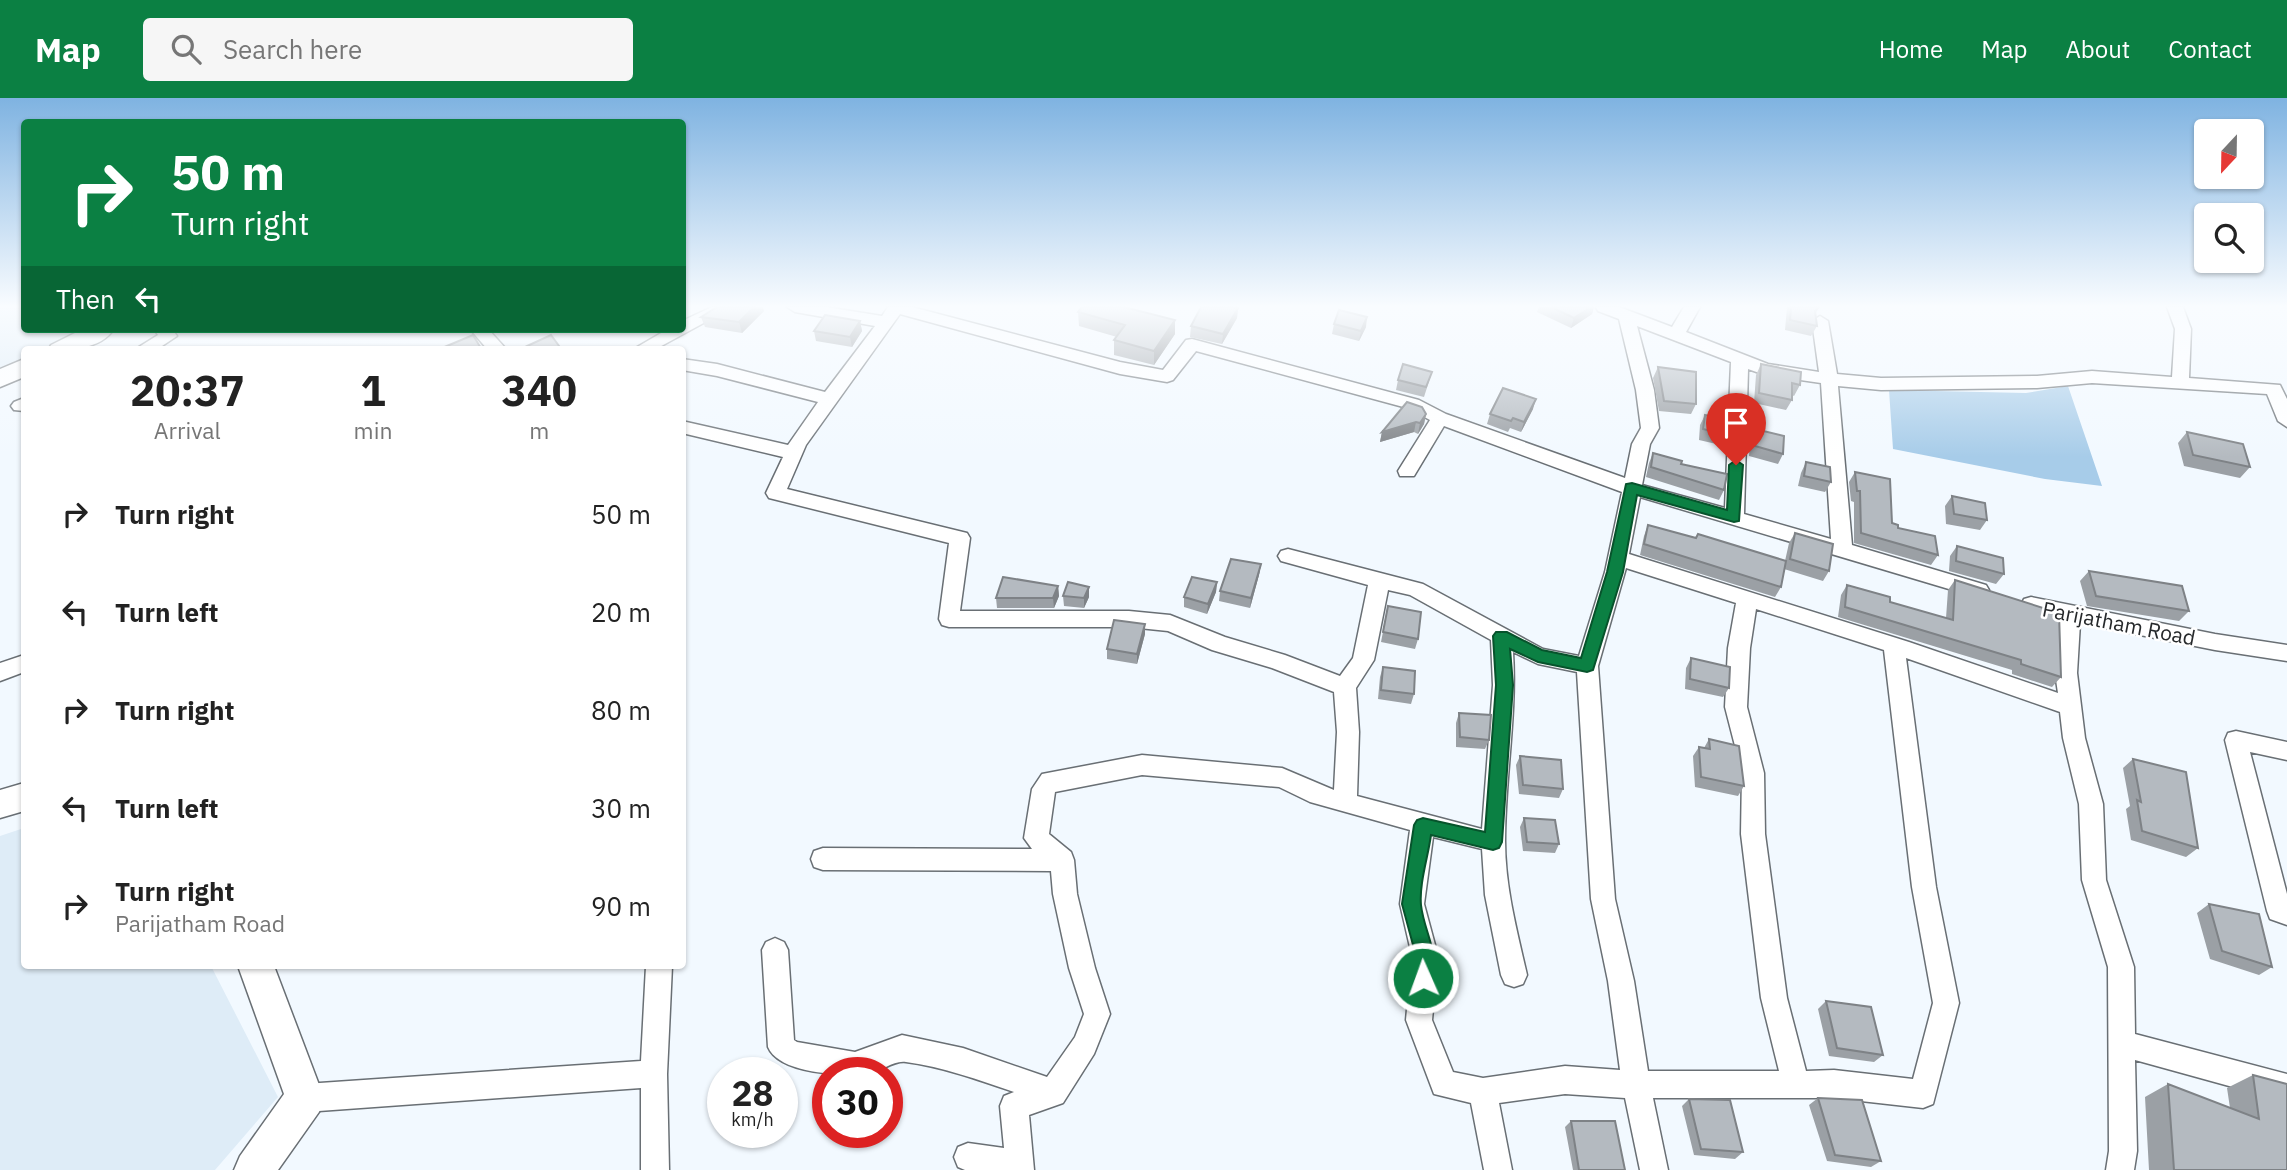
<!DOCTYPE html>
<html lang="en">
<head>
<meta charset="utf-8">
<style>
	body { margin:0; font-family:"IBM Plex Sans",sans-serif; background:#f6f6f6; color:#222; height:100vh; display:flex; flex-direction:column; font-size:26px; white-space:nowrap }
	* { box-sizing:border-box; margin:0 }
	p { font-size:23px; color:#767676 }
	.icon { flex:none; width:38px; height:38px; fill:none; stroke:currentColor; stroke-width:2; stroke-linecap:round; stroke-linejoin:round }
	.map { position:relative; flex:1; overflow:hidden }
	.sheet { position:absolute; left:21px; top:248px; width:665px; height:623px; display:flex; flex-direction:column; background:#fff; border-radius:7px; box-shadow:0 2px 5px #0004 }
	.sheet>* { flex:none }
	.hud { position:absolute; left:21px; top:21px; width:665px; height:214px; border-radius:7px; box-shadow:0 2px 5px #0004; background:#0b8043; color:#fff; overflow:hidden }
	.needle { width:46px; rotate:202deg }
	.tools { position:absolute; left:2194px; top:21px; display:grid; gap:14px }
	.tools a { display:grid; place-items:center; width:70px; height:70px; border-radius:7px; background:#fff; box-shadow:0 2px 5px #0004; font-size:35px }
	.speed { position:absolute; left:707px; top:959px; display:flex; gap:14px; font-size:35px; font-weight:700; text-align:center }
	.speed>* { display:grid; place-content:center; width:91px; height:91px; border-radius:50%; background:#fff; box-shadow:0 2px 5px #0004; line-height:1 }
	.speed small { font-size:18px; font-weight:400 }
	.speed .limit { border:10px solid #d22; background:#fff; color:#111 }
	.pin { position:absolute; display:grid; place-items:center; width:60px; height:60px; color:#fff; margin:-72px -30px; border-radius:50% 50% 50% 0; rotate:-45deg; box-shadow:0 0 7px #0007 }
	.pin .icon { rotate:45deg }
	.me { position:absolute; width:77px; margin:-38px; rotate:358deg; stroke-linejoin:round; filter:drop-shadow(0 0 5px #0008) }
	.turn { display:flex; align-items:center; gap:24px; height:147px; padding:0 35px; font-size:32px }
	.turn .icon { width:91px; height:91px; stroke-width:2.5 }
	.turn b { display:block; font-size:49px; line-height:60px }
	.then { display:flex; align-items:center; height:66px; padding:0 35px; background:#0003; gap:14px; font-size:26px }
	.eta { display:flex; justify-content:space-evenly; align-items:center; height:119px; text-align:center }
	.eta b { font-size:42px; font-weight:700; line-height:49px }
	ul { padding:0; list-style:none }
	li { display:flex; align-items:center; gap:21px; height:98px; padding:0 35px }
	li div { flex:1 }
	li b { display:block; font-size:26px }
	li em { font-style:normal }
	header { display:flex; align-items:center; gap:42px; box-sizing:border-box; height:98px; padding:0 35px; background:#0b8043; color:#fff }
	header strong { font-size:33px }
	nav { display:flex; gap:38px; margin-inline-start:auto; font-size:24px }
	.search { width:490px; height:63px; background:#f6f6f6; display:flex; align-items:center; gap:18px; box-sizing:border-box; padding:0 24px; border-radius:7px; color:#767676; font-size:26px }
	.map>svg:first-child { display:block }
	.built { fill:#deecf7 }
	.green { fill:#a7cce9 }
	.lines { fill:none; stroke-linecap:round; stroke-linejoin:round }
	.minor-casing { stroke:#696f74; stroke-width:3 }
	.secondary-casing { stroke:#696f74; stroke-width:3 }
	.minor { fill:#fff; fill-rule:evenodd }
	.secondary { fill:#fff; fill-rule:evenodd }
	.wall { fill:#9ba0a5 }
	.shaded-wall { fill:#7e8286 }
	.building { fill:#b4bac0; stroke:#7e8286; stroke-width:2 }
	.route { fill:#0b8043; stroke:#07532c; stroke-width:2 }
	.labels { text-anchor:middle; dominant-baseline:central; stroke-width:5; stroke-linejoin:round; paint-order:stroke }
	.street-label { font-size:21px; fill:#26292b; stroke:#fff }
</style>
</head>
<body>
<header>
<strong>Map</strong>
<div class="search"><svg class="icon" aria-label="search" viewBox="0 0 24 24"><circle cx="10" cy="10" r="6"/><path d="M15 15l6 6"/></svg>Search here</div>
<nav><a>Home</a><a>Map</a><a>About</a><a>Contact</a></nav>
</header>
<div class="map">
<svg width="2287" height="1072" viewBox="0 0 2287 1072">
	<rect width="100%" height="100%" fill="#f2f9ff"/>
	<path class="built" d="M0 209H24V231H79L41 252H24V261L0 275Z
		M24 730V868H211L278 999 215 1072H0V738Z"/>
	<path class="green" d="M2068 288 2102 388 2045 381 1893 351 1889 292 2026 295Z"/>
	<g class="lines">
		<defs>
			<path id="minor" d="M712 209H733L654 252H632L668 231H682V223Z
				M787 209H826L882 218 888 209H912L1120 264 1163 272 1186 242 1192 241 1419 302 1446 316 1625 380 1632 346 1641 330 1636 292 1619 221 1598 213 1596 209H1619L1672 229 1684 209H1700L1686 234 1768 266 1819 274 1812 223 1820 218 1828 223 1837 276 1881 280 2037 278 2092 273 2172 279 2175 231 2167 209H2183L2191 231 2189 280 2280 287 2287 301V329L2278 323 2267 296 2092 285 2037 290 1881 292 1838 288 1852 447 1986 487 1989 492 1986 497 1979 500 1640 399 1629 456 1909 544 2058 595 2055 575 2059 521 2024 513 2021 507 2024 501 2031 499 2215 536 2287 547V563L2215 552 2080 525 2077 575 2085 640 2103 706 2106 782 2134 869 2135 936 2287 976V1004L2135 962 2137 1053 2134 1072H2106L2109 1053 2108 869 2082 782 2079 706 2063 640 2060 614 1906 560 1936 789 1959 905 1933 1006 1923 1010 1834 1000H1653L1668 1072H1640L1625 1000 1565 996 1499 1005 1512 1072H1484L1471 1005 1434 996 1406 922 1412 858 1400 806 1410 732 1310 704 1279 689 1142 677 1055 694 1049 736 1071 754 1074 762 1077 796 1095 870 1110 916 1094 956 1063 1005 1029 1017 1034 1072H965L958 1069 954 1059 958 1049 968 1045 1004 1050 1000 1008 1004 998 1014 994C979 982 943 969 906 964 894 962 882 973 870 975 844 979 779 976 768 949L762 852 766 844 775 840 784 844 788 852 794 942 797 944 855 954 902 937 963 950 1047 979 1075 939 1084 916 1069 870 1053 796 1051 773 823 772 814 769 811 761 814 753 823 750 1032 751 1024 740 1032 691 1042 676 1142 657 1282 670 1334 692 1337 634 1334 594 1272 570 1212 552 1168 533 1129 529H949L942 527 939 521 949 445 769 400 766 395 783 359 682 335V323L788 347 818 304 717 278 682 272V261L717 266 825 294 875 228 795 214ZM900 216 1120 276 1167 284 1173 282 1196 253 1407 310 1430 322 1398 373 1400 378H1414L1444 328 1622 394 1605 474 1579 558 1543 551 1423 486 1288 451 1281 453 1278 458 1281 463 1368 487 1353 560 1340 578 1285 557 1225 539 1170 517 1129 513H960L970 440 967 435 787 391 806 347ZM1637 228 1731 264 1725 410 1642 387 1650 346 1659 330 1654 292ZM1748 271 1765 277 1821 285 1831 441 1744 416ZM1626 470 1736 505 1728 550 1725 609 1742 675 1741 736 1761 900 1779 973H1648L1634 883 1615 801 1598 568ZM1388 492 1410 497 1491 542 1493 587 1482 731 1357 698 1359 634 1356 590 1374 562ZM1756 511 1884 552 1912 789 1933 905 1913 981 1834 972 1806 973 1787 900 1765 736 1764 675 1747 609 1750 550ZM1513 554 1538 566 1577 574 1591 801 1608 883 1620 972 1565 968 1483 980 1453 974 1432 922 1438 858 1424 806 1433 739 1482 751 1485 797 1501 877 1505 886 1514 889 1523 886 1527 877C1517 833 1505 789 1505 743 1505 680 1517 617 1513 554Z
				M154 231H172L177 238 156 252H134L158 237Z
				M470 231H488L507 252H488Z
				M24 300V313L14 312 11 308 14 304Z
				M24 557V574L0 583V565Z
				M2236 633 2287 644V662L2250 654 2287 796V827L2270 821 2267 813 2225 642 2228 635Z
				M646 868H672L667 976 669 1072H641V990L305 1014 295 1010 291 1000 295 990 305 986 641 963Z"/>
			<path id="secondary" d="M83 231H114C100 252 70 252 48 252L51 247Z
				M24 261V279L0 289V271Z
				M24 685V713L0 720V692Z
				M238 868H274L324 1000 319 1014 278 1072H234L240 1058 284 996Z"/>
		</defs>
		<use href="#minor" class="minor-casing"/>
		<use href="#secondary" class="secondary-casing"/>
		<use href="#minor" class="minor"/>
		<use href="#secondary" class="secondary"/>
	</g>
	<path class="wall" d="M1539 209H1594L1592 216 1571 230 1537 214Z
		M1787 209H1819L1815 217 1817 228 1811 238 1785 232Z
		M1238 210 1237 220 1222 246 1190 239 1191 228Z
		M764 213 742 235 705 229 701 219Z
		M1078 214 1175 236 1154 267 1114 257V242L1117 239 1079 228Z
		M860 223 862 233 852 249 816 243 814 233Z
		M1334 226 1366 229 1359 243 1332 236Z
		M1761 266 1800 287 1794 298 1792 297V302L1786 312 1754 305 1756 277Z
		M1658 269 1696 306 1691 316 1659 313 1653 280Z
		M1432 274 1424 299 1396 292 1398 282Z
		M1533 311 1521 334 1510 330 1508 334 1487 326 1490 316Z
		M1426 316 1424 326 1418 336 1414 334 1380 344 1382 334Z
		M1705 317 1730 338 1725 348 1699 342 1700 327Z
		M1755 331 1783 356 1778 366 1749 358 1750 342Z
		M2187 334 2250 369 2240 380 2184 368 2178 345Z
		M1653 355 1724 392 1719 402 1646 379 1649 365Z
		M1806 364 1831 384 1825 394 1798 388 1801 375Z
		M1855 374 1892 425 1938 457 1931 467 1854 445V404L1851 403 1849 384Z
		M1952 398 1987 422 1980 432 1946 426 1945 408Z
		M1648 427 1696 440 1698 436 1785 463 1789 445 1795 435 1829 473 1823 483 1784 471 1781 489 1775 499 1640 457 1644 438Z
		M1957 448 2004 476 1996 486 1949 473 1950 458Z
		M1261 466 1259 477 1250 510 1219 503 1220 493Z
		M2089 473 2189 513 2179 523 2087 508 2080 483Z
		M1955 482 2061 579 2052 589 2012 576V572L1838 519 1841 497 1847 487 1890 504 1946 520 1948 492Z
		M1217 484 1216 494 1207 516 1184 509V499Z
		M1058 488 1059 498 1054 510H997L996 500Z
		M1089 489V499L1084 510 1064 508 1063 498Z
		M1388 508 1418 541 1415 551 1381 544Z
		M1145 526V536L1137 566 1107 561V551Z
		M1691 560 1729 590 1723 599 1685 591 1686 570Z
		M1383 569 1414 596 1411 606 1378 601 1380 579Z
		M1459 615 1489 642 1485 651 1456 649V625Z
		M1709 641 1744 688 1738 698 1695 689 1693 658 1699 649 1704 650Z
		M1520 658 1563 691 1559 700 1519 696 1516 667Z
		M2133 661 2198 750 2186 759 2131 742 2126 711 2130 708 2123 670Z
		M1524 720 1559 746 1555 755 1523 753 1520 729Z
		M2209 806 2272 869 2259 877 2210 861 2197 815Z
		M1826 903 1883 957 1874 964 1829 958 1818 911Z
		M2253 977 2287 1072H2149L2145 999 2168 986 2230 1010 2227 990Z
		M1818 1000 1881 1063 1871 1069 1827 1063 1809 1007Z
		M1689 1001 1743 1054 1735 1061 1694 1057 1682 1008Z
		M1571 1023 1625 1072H1573L1565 1029Z"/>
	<path class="shaded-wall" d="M754 209H763L764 213 742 235 739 224Z
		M1591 209H1594L1592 216 1571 230 1574 220Z
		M1238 210 1237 220 1222 246 1223 236Z
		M1367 219 1366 229 1359 243 1361 233Z
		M1175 222V236L1154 267V253Z
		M860 223 862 233 852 249 850 239Z
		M1536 301 1533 311 1521 334 1524 324Z
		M1426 316 1424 326 1418 336 1420 325Z
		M1416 324 1414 334 1380 344 1382 334Z
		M1261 466 1259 477 1250 510 1251 500Z
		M1217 484 1216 494 1207 516 1208 506Z
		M1058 488 1059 498 1054 510 1053 500Z
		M1089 489V499L1084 510V500Z
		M1145 526V536L1137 566V556Z"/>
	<path class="building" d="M717 209H754L739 224 701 219Z
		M1082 209H1124L1175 222 1154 253 1114 242 1125 227 1078 214Z
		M1201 209H1233L1238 210 1223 236 1191 228Z
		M1551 209H1591L1574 220Z
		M1791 209H1819L1815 213 1817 228 1790 222Z
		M1339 212 1367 219 1361 233 1334 226Z
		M825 217 860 223 850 239 814 233Z
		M473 237 482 252H445L442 250Z
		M551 237 562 252H532L527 248Z
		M1403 266 1432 274 1426 289 1398 282Z
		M1761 266 1801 274 1800 287 1792 285V302L1759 295Z
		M1658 269 1696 274V306L1664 303Z
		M1503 290 1536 301 1524 324 1513 320 1511 323 1490 316Z
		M1407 304 1422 309 1426 316 1420 325 1416 324 1382 334Z
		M1705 317 1731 322 1730 338 1703 331Z
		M1755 331 1784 338 1783 356 1755 348Z
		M2187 334 2243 346 2250 369 2193 357Z
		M1653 355 1682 363 1681 366 1727 376 1724 392 1651 369Z
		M1806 364 1830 369 1831 384 1804 378Z
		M1855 374 1890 381 1892 425 1898 427V430L1935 438 1938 457 1861 435 1860 393H1857Z
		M1952 398 1985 405 1987 422 1954 416Z
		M1648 427 1696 440 1698 436 1786 463 1781 489 1644 446Z
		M1795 435 1833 446 1829 473 1790 461Z
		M1957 448 2003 460 2004 476 1956 463Z
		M1231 461 1261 466 1251 500 1220 493Z
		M2089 473 2182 488 2189 513 2096 498Z
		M1003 479 1058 488 1053 500H996Z
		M1192 479 1217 484 1208 506 1184 499Z
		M1955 482 2059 515 2061 579 2021 566V562L1845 509 1847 487 1890 499V504L1953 522Z
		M1068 484 1089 489 1084 500 1063 498Z
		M1388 508 1421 514 1418 541 1383 534Z
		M1114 522 1145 526 1137 556 1107 551Z
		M1691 560 1730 569 1729 590 1690 581Z
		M1383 569 1415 573 1414 596 1381 592Z
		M1459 615 1491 617 1489 642 1460 639Z
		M1709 641 1739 648 1744 688 1701 679 1699 649 1710 651Z
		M1520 658 1561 662 1563 691 1523 687Z
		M2133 661 2186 674 2198 750 2142 733 2137 702 2141 704Z
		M1524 720 1555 722 1559 746 1527 744Z
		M2209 806 2259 816 2272 869 2222 853Z
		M1826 903 1871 909 1883 957 1837 950Z
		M2253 977 2287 986V1072H2174L2168 986 2259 1021Z
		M1818 1000 1862 1002 1881 1063 1835 1057Z
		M1689 1001 1730 1002 1743 1054 1701 1051Z
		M1571 1023H1615L1625 1072H1579Z"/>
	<linearGradient id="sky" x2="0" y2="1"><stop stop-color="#7fb3e1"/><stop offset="0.58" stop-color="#f9fcff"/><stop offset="1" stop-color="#f9fcff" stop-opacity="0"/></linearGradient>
	<rect width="2287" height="359" fill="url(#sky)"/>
	<path class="route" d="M1736 362 1743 367 1739 423 1734 424 1637 397 1623 474 1593 572 1587 574 1538 564 1510 551 1513 587 1502 744 1499 750 1493 752 1431 737C1428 759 1419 786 1421 807 1424 835 1442 858 1430 886L1423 889 1416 886 1414 880 1416 858 1402 806 1414 727 1417 722 1423 720 1485 734 1496 587 1493 538 1496 534H1507L1542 552 1581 560 1607 474 1626 386 1632 385 1727 412 1729 367Z"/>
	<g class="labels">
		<g class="street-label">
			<text transform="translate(2119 525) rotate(11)">Parijatham Road</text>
		</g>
	</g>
</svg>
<div class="tools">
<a><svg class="needle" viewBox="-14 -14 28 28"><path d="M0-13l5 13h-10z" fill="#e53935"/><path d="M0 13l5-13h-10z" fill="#767676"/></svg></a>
<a><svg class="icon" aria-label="search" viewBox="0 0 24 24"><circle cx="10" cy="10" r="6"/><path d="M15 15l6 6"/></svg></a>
</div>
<div class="speed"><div>28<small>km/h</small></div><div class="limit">30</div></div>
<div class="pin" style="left:1736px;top:367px;background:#d93025"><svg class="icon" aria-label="arrive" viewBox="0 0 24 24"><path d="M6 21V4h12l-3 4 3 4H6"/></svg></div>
<svg class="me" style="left:1423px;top:880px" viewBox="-20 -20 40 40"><circle r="17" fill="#0b8043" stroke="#fff" stroke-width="3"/><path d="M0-11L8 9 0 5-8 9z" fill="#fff"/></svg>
<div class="hud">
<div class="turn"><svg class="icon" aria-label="right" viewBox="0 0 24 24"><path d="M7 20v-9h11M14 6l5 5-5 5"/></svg><div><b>50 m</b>Turn right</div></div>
<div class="then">Then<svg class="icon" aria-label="left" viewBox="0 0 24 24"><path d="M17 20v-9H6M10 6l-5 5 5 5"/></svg></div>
</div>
<section class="sheet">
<div class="eta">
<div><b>20:37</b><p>Arrival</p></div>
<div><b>1</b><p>min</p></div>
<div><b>340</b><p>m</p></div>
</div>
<ul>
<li><svg class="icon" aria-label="right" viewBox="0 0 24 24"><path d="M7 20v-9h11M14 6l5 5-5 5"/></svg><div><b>Turn right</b></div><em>50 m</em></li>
<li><svg class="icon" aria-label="left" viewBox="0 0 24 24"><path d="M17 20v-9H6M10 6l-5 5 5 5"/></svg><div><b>Turn left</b></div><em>20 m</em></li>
<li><svg class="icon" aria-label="right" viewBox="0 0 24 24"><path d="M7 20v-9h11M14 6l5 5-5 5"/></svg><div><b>Turn right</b></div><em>80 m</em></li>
<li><svg class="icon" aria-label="left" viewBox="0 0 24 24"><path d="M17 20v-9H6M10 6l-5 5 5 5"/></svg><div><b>Turn left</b></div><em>30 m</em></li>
<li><svg class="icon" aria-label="right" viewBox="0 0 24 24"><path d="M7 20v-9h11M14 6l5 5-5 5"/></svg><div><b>Turn right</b><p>Parijatham Road</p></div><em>90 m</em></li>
</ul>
</section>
</div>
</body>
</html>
